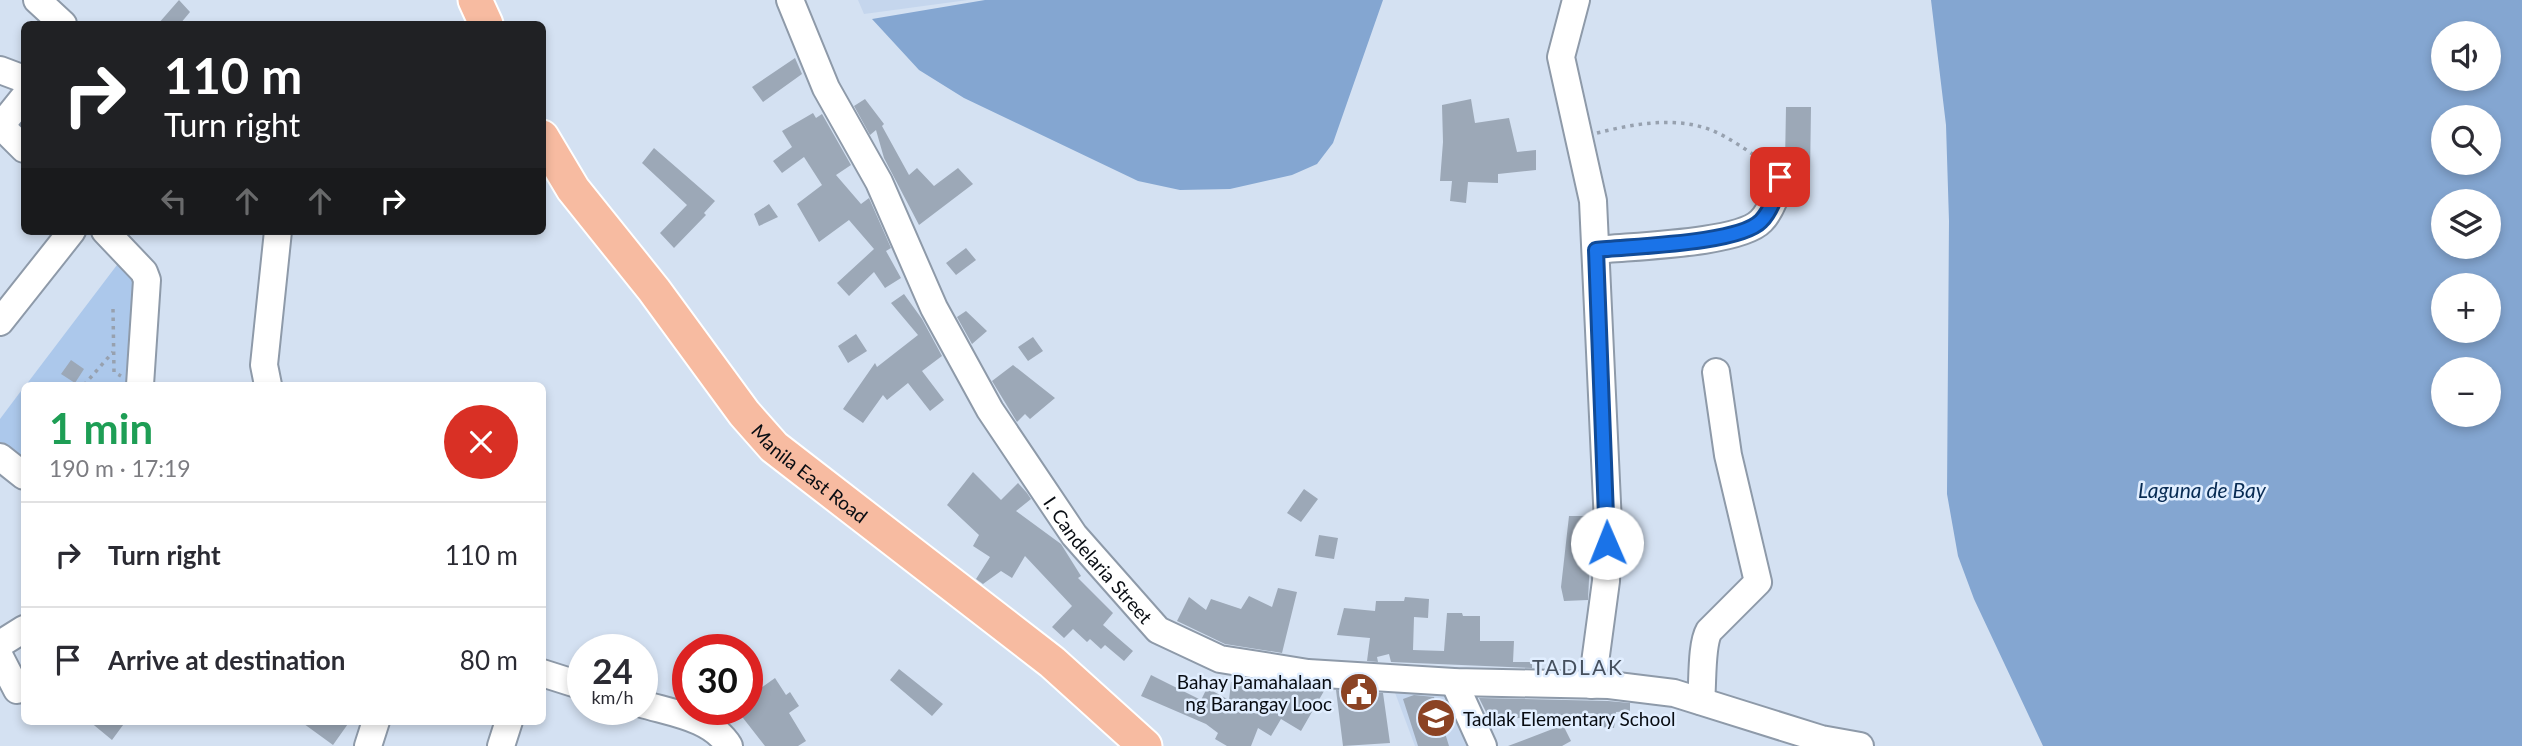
<!DOCTYPE html>
<html lang="en">
<head>
<meta charset="utf-8">
<style>
	body { margin:0; font-family:Lato,sans-serif; background:#f7f7f7; color:#2b2b33; height:100vh; display:flex; flex-direction:column; font-size:26px; white-space:nowrap }
	* { box-sizing:border-box; margin:0 }
	p { font-size:23px; color:#7c7c81 }
	.icon { flex:none; width:38px; height:38px; fill:none; stroke:currentColor; stroke-width:2; stroke-linecap:round; stroke-linejoin:round }
	.map { position:relative; flex:1; overflow:hidden }
	.sheet { position:absolute; left:21px; top:382px; width:525px; height:343px; display:flex; flex-direction:column; background:#fff; border-radius:10px; box-shadow:0 4px 10px #0003 }
	.sheet>* { flex:none }
	.top-card { position:absolute; left:21px; top:21px; width:525px; height:214px; border-radius:10px; box-shadow:0 4px 10px #0003; background:#202124; color:#fff; overflow:hidden }
	.tools { position:absolute; left:2431px; top:21px; display:grid; gap:14px }
	.tools a { display:grid; place-items:center; width:70px; height:70px; border-radius:50%; background:#fff; box-shadow:0 4px 10px #0003; font-size:35px }
	.speed { position:absolute; left:567px; top:634px; display:flex; gap:14px; font-size:35px; font-weight:700; text-align:center }
	.speed>* { display:grid; place-content:center; width:91px; height:91px; border-radius:50%; background:#fff; box-shadow:0 4px 10px #0003; line-height:1 }
	.speed small { font-size:18px; font-weight:400 }
	.speed .limit { border:10px solid #d22; background:#fff; color:#111 }
	.pin { position:absolute; display:grid; place-items:center; width:60px; height:60px; color:#fff; margin:-30px; border-radius:14px; box-shadow:0 4px 10px #0006 }
	.me { position:absolute; width:77px; margin:-38px; rotate:359deg; stroke-linejoin:round; filter:drop-shadow(0 0 5px #0008) }
	.turn { display:flex; align-items:center; gap:24px; height:147px; padding:0 28px; font-size:32px }
	.turn .icon { width:91px; height:91px; stroke-width:2.5 }
	.turn b { display:block; font-size:49px; line-height:60px }
	.lanes { display:flex; align-items:center; height:66px; padding:0 28px; background:#0003; justify-content:center; gap:35px; direction:ltr }
	.lanes .off { opacity:.35 }
	.round { display:grid; place-items:center; flex:none; width:74px; height:74px; border-radius:37px; background:#f7f7f7 }
	.headline { display:flex; align-items:center; justify-content:space-between; height:119px; padding:0 28px }
	h1 { font-size:42px; font-weight:700; line-height:52px; color:#1e9e55 }
	ul { padding:0; list-style:none }
	li { display:flex; align-items:center; gap:21px; height:105px; padding:0 28px; border-top:2px solid #e1e1e2 }
	li div { flex:1 }
	li b { display:block; font-size:26px }
	li em { font-style:normal }
	.map>svg:first-child { display:block }
	.built { fill:#c5d6ed }
	.green { fill:#acc8eb }
	.water { fill:#84a6d1; fill-rule:evenodd }
	.building { fill:#9ca8b7 }
	.lines { fill:none; stroke-linecap:round; stroke-linejoin:round }
	.minor-casing { stroke:#8e9aa9; stroke-width:30 }
	.major-casing { stroke:#fff; stroke-width:37 }
	.path { stroke:#97a1af; stroke-width:3.5; stroke-dasharray:3.5 5; stroke-linecap:butt }
	.minor { stroke:#fff; stroke-width:26 }
	.major { stroke:#f7bba1; stroke-width:33 }
	.route-casing { stroke:#114b97; stroke-width:18 }
	.route { stroke:#1a73e8; stroke-width:12 }
	.labels { text-anchor:middle; dominant-baseline:central; stroke-width:5; stroke-linejoin:round; paint-order:stroke }
	.street-label { font-size:19px; fill:#080c12; stroke:#e1eeff }
	.poi-label { font-size:19px; fill:#080c12; stroke:#e1eeff; text-anchor:end }
	.water-label { font-size:21px; font-style:italic; fill:#082b53; stroke:#e1eeff }
	.neighbourhood-label { font-size:21px; letter-spacing:2px; fill:#46505e; stroke:#e1eeff }
</style>
</head>
<body>
<div class="map">
<svg width="2522" height="746" viewBox="0 0 2522 746">
	<rect width="100%" height="100%" fill="#d4e1f2"/>
	<path class="built" d="M858 0H968L864 14Z
		M1391 682 1455 690 1480 746H1415Z"/>
	<path class="green" d="M120 261 130 270 135 285 129 385H26Z
		M24 387V468L0 448V419Z"/>
	<path class="water" d="M985 0H1383L1333 143 1317 164 1292 175 1230 189 1180 190 1138 181 964 98 919 70 872 19Z
		M1931 0H2522V746H2043L1974 599 1958 556 1947 494 1949 221 1946 125ZM2443 33H2488V79H2443ZM2443 117H2488V163H2443ZM2443 201H2488V247H2443ZM2443 285H2488V331H2443ZM2443 369H2488V415H2443Z"/>
	<path class="building" d="M179 0 190 12 180 24H158Z
		M795 58 802 74 763 102 752 87Z
		M865 99 884 124 882 126 909 175 917 168 934 186 958 168 973 184 919 225 884 158 876 130 870 135 854 106Z
		M1471 99 1475 123 1509 118 1517 152 1536 150V170L1498 174V183L1468 182 1466 203 1450 201 1452 181H1440L1443 142 1442 105Z
		M1786 107H1811L1810 176 1796 175 1792 166 1785 162Z
		M813 113 816 118 822 114 851 165 836 175 861 204 869 198 891 248 886 251 901 278 885 288 874 272 849 296 837 283 874 249 849 220 819 242 797 204 822 185 804 157 782 173 773 161 792 147 782 131Z
		M654 148 715 201 704 213 706 215 674 248 660 233 687 205 642 163Z
		M769 204 778 217 759 226 754 214Z
		M966 248 976 260 956 275 946 263Z
		M904 294 922 319 942 356 922 371 944 400 930 411 908 383 887 400 883 395 863 423 843 409 875 363 877 367 918 335 891 303Z
		M966 311 987 331 972 344 957 317Z
		M856 334 867 351 848 363 838 346Z
		M1033 337 1043 351 1028 361 1018 347Z
		M71 360 84 369 75 383 61 374Z
		M1013 365 1055 398 1030 419 1025 414 1017 422 992 381Z
		M973 472 1001 500 1018 483 1027 493 1031 499 1016 511 1061 544 1081 576 1078 578 1113 613 1103 625 1133 651 1124 661 1105 645 1101 649 1090 639 1087 642 1073 629 1064 638 1052 627 1072 606 1025 556 1012 578 1001 571 983 584 976 579 990 557 973 546 979 535 947 505Z
		M1304 489 1318 499 1301 522 1287 513Z
		M1569 516H1592L1588 600 1564 601 1561 587Z
		M1319 535 1338 538 1334 559 1315 556Z
		M1278 588 1297 592 1282 653 1225 644 1177 621 1189 597 1206 610 1211 599 1241 609 1249 596 1272 607Z
		M1405 597 1429 599 1428 618 1414 617 1413 650 1444 651 1447 613H1462L1463 616H1480V641H1514L1513 662H1532V668L1391 662 1389 654 1377 657 1378 662 1367 661 1370 638 1337 635 1344 608 1375 611 1376 601H1404Z
		M899 669 943 704 932 716 890 680Z
		M1151 675 1201 700 1207 688 1229 700 1231 682 1324 691 1301 731 1281 719 1271 736 1258 728 1251 746H1227L1215 739 1218 733 1206 724 1141 696Z
		M775 678 786 695 790 692 799 706 789 713 806 741 798 746H765L736 709H747V698Z
		M1336 690 1383 693 1390 743 1343 746Z
		M1414 695 1434 697 1449 746H1418L1403 699Z
		M1479 698 1608 701 1630 703V711L1616 712 1614 728 1599 727 1600 717H1595L1594 713 1490 720Z
		M89 721H126L112 740Z
		M300 721H350L333 745Z
		M1563 725 1571 741 1562 746H1508Z"/>
	<g class="lines">
		<defs>
			<g id="minor">
				<path d="M37 0 63 24"/>
				<path id="s1" d="M790 0 826 88 879 182 934 308 990 410 1074 535 1158 630 1220 659 1308 673 1454 682 1609 685 1674 693 1821 739 1860 746"/>
				<path d="M1576 0 1561 57 1593 201 1608 524 1606 581 1592 685"/>
				<path d="M0 70 24 79"/>
				<path d="M1 126 24 149"/>
				<path d="M0 127 24 97"/>
				<path d="M105 231 144 272 147 280 140 385"/>
				<path d="M1596 250C1630 246 1739 244 1761 221 1771 211 1778 191 1781 177"/>
				<path d="M0 322 72 231"/>
				<path d="M268 385 264 365 278 231"/>
				<path d="M0 457 24 476"/>
				<path d="M0 644 24 629"/>
				<path d="M0 657 17 690"/>
				<path d="M542 673 583 686"/>
				<path d="M1454 682 1483 746"/>
				<path d="M1701 701C1703 682 1701 645 1709 631L1758 582 1728 455 1716 372"/>
				<path d="M642 704C672 713 712 718 729 746"/>
				<path d="M368 746 376 721"/>
				<path d="M501 746 509 721"/>
			</g>
			<g id="major">
				<path d="M475 0 486 24"/>
				<path id="s2" d="M542 137 573 189 654 290 744 413 774 447 1052 662 1145 746"/>
			</g>
		</defs>
		<use href="#minor" class="minor-casing"/>
		<use href="#major" class="major-casing"/>
		<path class="path" d="M1597 133C1633 124 1675 116 1711 130 1731 138 1750 153 1768 164
			M113 309 114 372 121 376
			M84 385 113 352"/>
		<use href="#minor" class="minor"/>
		<use href="#major" class="major"/>
	</g>
	<g class="lines">
		<defs>
			<path id="route" d="M1607 543 1596 250C1630 246 1739 244 1761 221 1771 211 1778 191 1780 177"/>
		</defs>
		<use href="#route" class="route-casing"/>
		<use href="#route" class="route"/>
	</g>
	<defs>
		<symbol id="civic-disc" viewBox="-11 -11 22 22"><circle r="9.5" fill="#8b4324" stroke="#e1eeff"/><path d="M-.6-6.5H3V-4.5H.6V-3L4-1V1h2V6H-6V1h2V-1L-.6-3ZM-1.2 2.5V6h2.4V2.5Z" fill="#fff"/></symbol>
		<symbol id="school-disc" viewBox="-11 -11 22 22"><circle r="9.5" fill="#8b4324" stroke="#e1eeff"/><path d="M0-5L7-2L0 1L-7-2ZM-4 1L0 2.5L4 1V4Q0 6-4 4Z" fill="#fff"/></symbol>
	</defs>
	<g fill-rule="evenodd">
		<use href="#civic-disc" x="1337" y="670" width="44" height="44"/>
		<use href="#school-disc" x="1414" y="696" width="44" height="44"/>
	</g>
	<g class="labels">
		<g class="street-label">
			<text stroke="none"><textPath href="#s2" startOffset="432">Manila East Road</textPath></text>
			<text stroke="none"><textPath href="#s1" startOffset="642">I. Candelaria Street</textPath></text>
		</g>
		<g class="poi-label">
			<text x="1332" y="681">Bahay Pamahalaan<tspan x="1332" dy="22">ng Barangay Looc</tspan></text>
			<text x="1463" y="718" text-anchor="start">Tadlak Elementary School</text>
		</g>
		<g class="water-label">
			<text x="2202" y="489">Laguna de Bay</text>
		</g>
		<g class="neighbourhood-label">
			<text x="1578" y="666">TADLAK</text>
		</g>
	</g>
</svg>
<div class="tools">
<a><svg class="icon" aria-label="sound" viewBox="0 0 24 24"><path d="M4 9h4l5-4v14l-5-4H4zM17 9q2 3 0 6"/></svg></a>
<a><svg class="icon" aria-label="search" viewBox="0 0 24 24"><circle cx="10" cy="10" r="6"/><path d="M15 15l6 6"/></svg></a>
<a><svg class="icon" aria-label="layers" viewBox="0 0 24 24"><path d="M12 4l9 5-9 5-9-5zM3 14l9 5 9-5"/></svg></a>
<a>+</a>
<a>−</a>
</div>
<div class="speed"><div>24<small>km/h</small></div><div class="limit">30</div></div>
<div class="pin" style="left:1780px;top:177px;background:#d93025"><svg class="icon" aria-label="arrive" viewBox="0 0 24 24"><path d="M6 21V4h12l-3 4 3 4H6"/></svg></div>
<svg class="me" style="left:1607px;top:543px" viewBox="-20 -20 40 40"><circle r="19" fill="#fff"/><path d="M0-13L10 11 0 6-10 11z" fill="#1a73e8"/></svg>
<div class="top-card">
<div class="turn"><svg class="icon" aria-label="right" viewBox="0 0 24 24"><path d="M7 20v-9h11M14 6l5 5-5 5"/></svg><div><b>110 m</b>Turn right</div></div>
<div class="lanes"><svg class="icon off" aria-label="left" viewBox="0 0 24 24"><path d="M17 20v-9H6M10 6l-5 5 5 5"/></svg><svg class="icon off" aria-label="ahead" viewBox="0 0 24 24"><path d="M12 20V5M6 11l6-6 6 6"/></svg><svg class="icon off" aria-label="ahead" viewBox="0 0 24 24"><path d="M12 20V5M6 11l6-6 6 6"/></svg><svg class="icon" aria-label="right" viewBox="0 0 24 24"><path d="M7 20v-9h11M14 6l5 5-5 5"/></svg></div>
</div>
<section class="sheet">
<div class="headline"><div><h1>1 min</h1><p>190 m · 17:19</p></div><a class="round" style="background:#d93025;color:#fff"><svg class="icon" aria-label="close" viewBox="0 0 24 24"><path d="M6 6l12 12M18 6L6 18"/></svg></a></div>
<ul>
<li><svg class="icon" aria-label="right" viewBox="0 0 24 24"><path d="M7 20v-9h11M14 6l5 5-5 5"/></svg><div><b>Turn right</b></div><em>110 m</em></li>
<li><svg class="icon" aria-label="arrive" viewBox="0 0 24 24"><path d="M6 21V4h12l-3 4 3 4H6"/></svg><div><b>Arrive at destination</b></div><em>80 m</em></li>
</ul>
</section>
</div>
</body>
</html>
